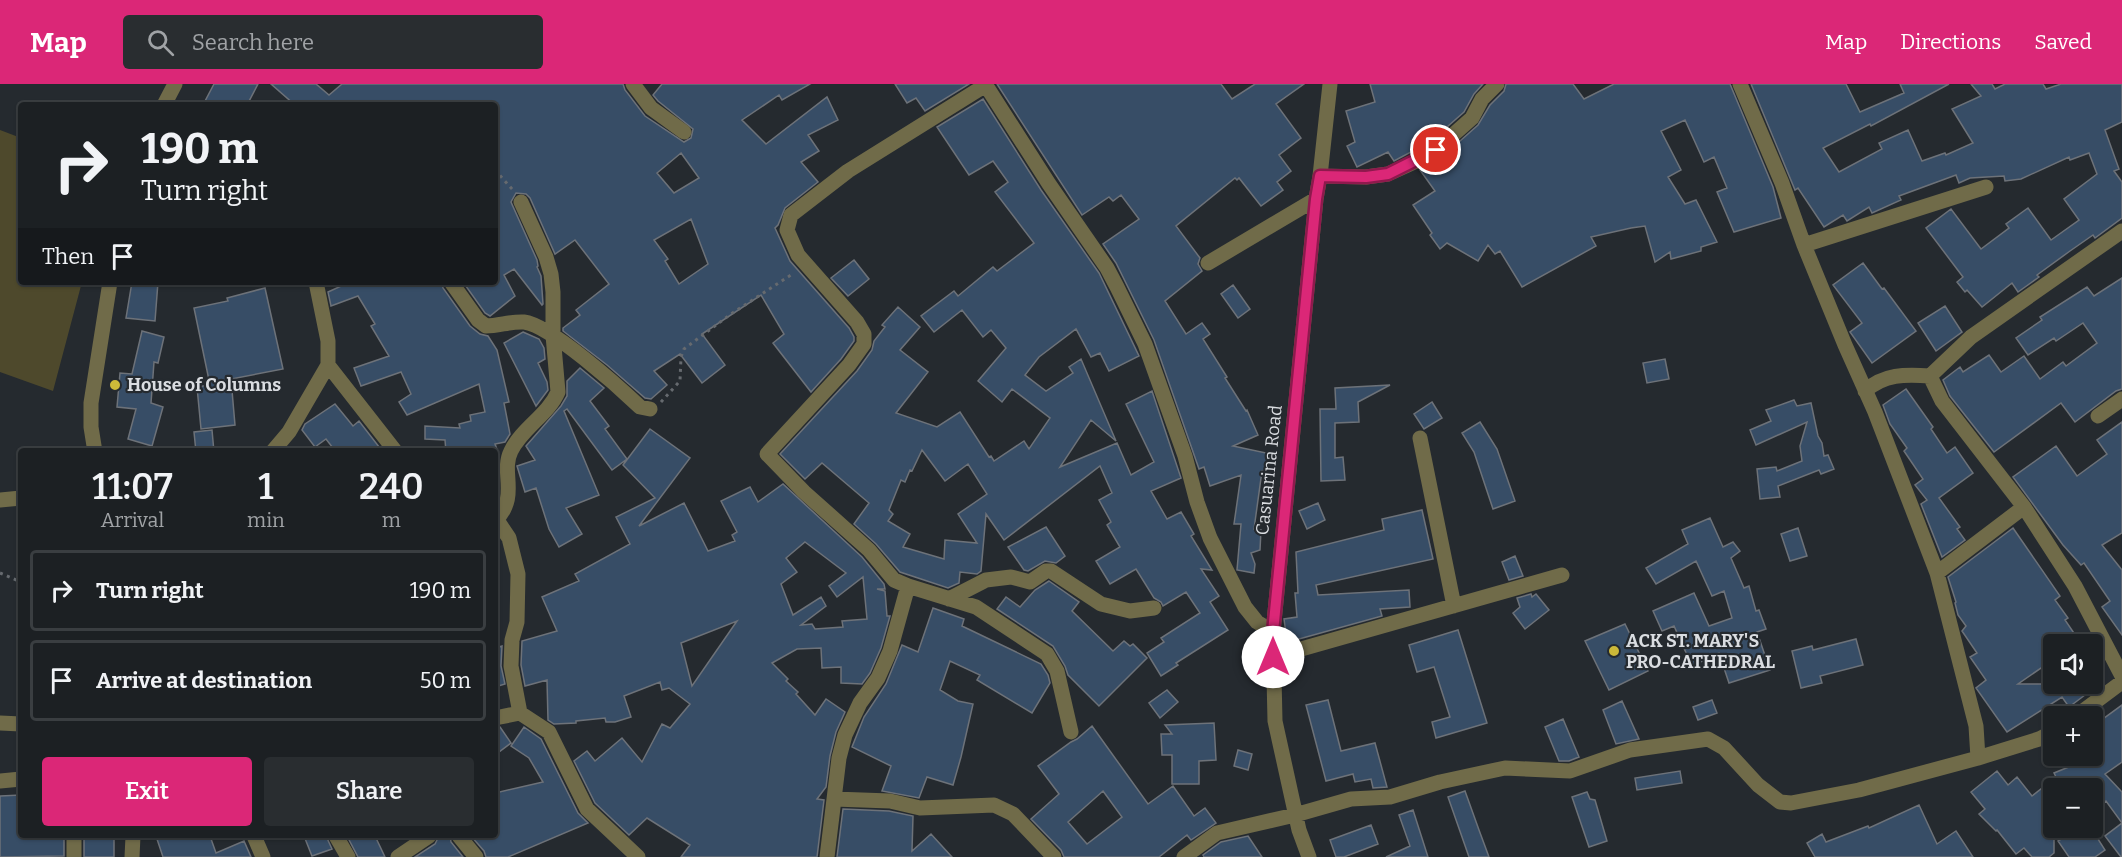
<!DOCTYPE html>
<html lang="en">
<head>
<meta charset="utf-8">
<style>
	body { margin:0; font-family:Bitter,serif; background:#292d30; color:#f1f3f6; height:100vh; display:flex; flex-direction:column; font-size:22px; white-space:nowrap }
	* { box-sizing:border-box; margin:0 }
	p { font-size:20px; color:#a0a3a6 }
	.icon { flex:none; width:33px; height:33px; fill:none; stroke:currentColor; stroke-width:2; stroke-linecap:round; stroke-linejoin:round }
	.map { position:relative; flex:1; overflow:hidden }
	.details { position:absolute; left:18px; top:364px; width:480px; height:390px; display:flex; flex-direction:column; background:#1c2023; border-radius:6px; box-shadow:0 2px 4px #0004,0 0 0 2px #3a3e41 }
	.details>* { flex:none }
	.guide { position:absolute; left:18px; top:18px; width:480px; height:183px; border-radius:6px; box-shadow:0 2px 4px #0004,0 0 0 2px #3a3e41; background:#1c2023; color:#f1f3f6; overflow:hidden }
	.fabs { position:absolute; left:2043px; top:550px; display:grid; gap:12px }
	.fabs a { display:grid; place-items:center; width:60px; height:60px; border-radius:6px; background:#1c2023; box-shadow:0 2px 4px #0004,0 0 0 2px #3a3e41; font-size:30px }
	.pin { position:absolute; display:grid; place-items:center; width:51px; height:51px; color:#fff; margin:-26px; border:3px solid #fff; border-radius:50%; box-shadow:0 2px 6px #0007 }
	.me { position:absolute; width:66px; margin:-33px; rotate:0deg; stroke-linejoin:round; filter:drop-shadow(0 0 4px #0008) }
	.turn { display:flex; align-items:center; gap:21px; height:126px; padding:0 24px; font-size:27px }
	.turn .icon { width:78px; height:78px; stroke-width:2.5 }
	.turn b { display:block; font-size:42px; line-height:51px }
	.then { display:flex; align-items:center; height:57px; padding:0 24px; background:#0003; gap:12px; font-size:22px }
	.eta { display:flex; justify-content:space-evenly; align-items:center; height:102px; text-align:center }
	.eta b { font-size:36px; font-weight:600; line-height:42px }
	.primary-button { display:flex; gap:12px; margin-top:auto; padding:12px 24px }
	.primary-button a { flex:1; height:69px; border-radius:6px; background:#db2777; color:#fff; font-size:24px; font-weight:600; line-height:69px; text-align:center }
	.primary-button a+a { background:#292d30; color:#f1f3f6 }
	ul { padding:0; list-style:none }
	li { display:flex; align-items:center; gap:18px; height:81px; margin:0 12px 9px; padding:0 12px; border:3px solid #3a3e41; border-radius:6px }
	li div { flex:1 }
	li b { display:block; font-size:22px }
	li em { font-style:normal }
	header { display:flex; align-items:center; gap:36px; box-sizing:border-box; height:84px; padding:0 30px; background:#db2777; color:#fff }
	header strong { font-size:28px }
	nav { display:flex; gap:33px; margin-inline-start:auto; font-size:21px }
	.search { width:420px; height:54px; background:#292d30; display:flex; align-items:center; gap:15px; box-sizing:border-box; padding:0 21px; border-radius:6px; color:#a0a3a6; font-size:22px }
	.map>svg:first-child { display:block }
	.garden { fill:#4e492c }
	.building { fill:#374d66; stroke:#6d7279; stroke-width:1.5; fill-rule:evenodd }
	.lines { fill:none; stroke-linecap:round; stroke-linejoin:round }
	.path { stroke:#666a6f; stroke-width:3; stroke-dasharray:3 4.5; stroke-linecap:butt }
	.minor { stroke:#706b49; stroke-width:15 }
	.route-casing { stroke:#8e194d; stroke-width:15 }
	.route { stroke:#db2777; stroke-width:10 }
	.poi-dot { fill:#ccb939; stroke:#252a2f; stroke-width:2 }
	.labels { text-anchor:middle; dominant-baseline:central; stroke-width:4.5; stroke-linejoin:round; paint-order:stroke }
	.poi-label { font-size:18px; font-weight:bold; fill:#dadde1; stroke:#252a2f; text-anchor:start }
	.street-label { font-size:18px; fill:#dadde1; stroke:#252a2f }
</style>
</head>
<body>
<header>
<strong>Map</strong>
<div class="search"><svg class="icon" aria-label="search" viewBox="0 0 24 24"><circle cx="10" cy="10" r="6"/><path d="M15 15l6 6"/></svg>Search here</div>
<nav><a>Map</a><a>Directions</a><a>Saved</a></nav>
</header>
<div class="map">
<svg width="2122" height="773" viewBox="0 0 2122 773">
	<rect width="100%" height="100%" fill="#252a2f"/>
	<path class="garden" d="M0 46 21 54V198H82L53 307 0 288Z"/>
	<path class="building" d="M214 0H258L247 21H203Z
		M271 0H316L329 11 342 0H623L625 6 645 32 684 58 691 54 693 45 658 17 653 11 662 0H810L782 16 779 11 742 36 766 60 827 13 838 36 808 51 819 67 801 78 818 98 785 124 778 141 775 144 790 177 849 244 854 253V257L841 275 811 308 773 259 784 250 761 211 702 250 725 281 702 299 680 270 654 287 667 301 651 315 645 314 607 281 563 247V244L580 231 576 226 609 200 575 156 555 170 530 114 526 110 516 109 511 118 537 176 538 182 537 183 541 192 543 220 542 221 514 185 504 191 515 212 490 232 485 229 463 198H495V21H295ZM681 69 699 94 674 109 657 89ZM691 135 708 180 679 200 665 177 668 175 654 156Z
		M895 0H969L925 27 916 14 907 19Z
		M997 0H1221L1232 15 1255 0H1304L1276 20 1301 54 1279 71 1291 87 1277 98 1283 106 1261 122 1239 94 1237 96 1235 94 1176 142 1200 174 1198 180 1202 187 1165 217 1186 250 1202 239 1210 250 1203 255 1227 293 1225 294 1246 327 1247 326 1258 351 1233 362 1271 370 1267 388 1262 387 1254 445 1261 446 1260 466 1251 469 1255 480 1254 489 1237 486 1241 440H1234L1241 391 1210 402 1204 383 1199 385 1154 256 1116 179 1103 160 1139 135 1121 111 1113 117 1109 113 1082 131Z
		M1370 0H1483L1474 10 1464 28 1430 58 1394 77 1388 68 1357 83 1347 62 1355 58 1346 27 1375 18Z
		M1506 0H1573L1584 15 1614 0H1730L1773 103 1781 134 1734 148 1717 108 1727 104 1714 73 1704 78 1685 36 1661 47 1681 86 1668 93 1685 120 1696 116 1717 158 1701 163V167L1671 175 1670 168 1655 178 1645 142 1631 144 1591 153 1596 162 1522 203 1500 167 1495 170 1488 161 1478 177 1447 159 1440 165 1430 151 1432 149 1413 121 1435 107 1420 86 1442 73 1478 41 1490 21 1504 7Z
		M1751 0H1846L1860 28 1904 9 1900 0H1949L1871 42 1870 40 1823 64 1839 88 1882 65 1879 59 1908 46 1922 77 1945 69 1946 71 1973 59 1952 25 1981 12 1971 0H1992L1995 5 2005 0H2043L2046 5 2061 0H2122V38L2105 46 2119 85 2114 87 2122 98V134L2095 154 2093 151 2070 167 2037 191 2039 193 2018 208 2012 199 1982 223 1967 206 1965 208 1957 198 1963 193 1926 144 1951 125 1981 165 2009 144 2006 140 2028 124 2051 156 2079 136 2064 115 2097 90 2089 69 2070 76 2069 73 2021 95 2005 97 2004 92 1970 94 1959 99 1956 91 1899 112 1901 116 1872 129 1869 123 1847 137 1843 131 1824 143 1798 104 1795 106Z
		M983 15 1041 106 1099 189 1139 272 1109 287 1100 269 1091 273 1076 245 1039 273 1025 291 1046 307 1073 289 1069 283 1081 275 1116 357 1091 336 1060 383 1117 359 1131 391 1154 378 1126 320 1152 307 1181 394 1151 407 1167 435 1181 428 1194 450 1191 452 1212 486 1201 485 1219 512 1210 518 1228 546 1176 579 1178 581 1161 592 1147 569 1164 558 1161 554 1200 529 1186 508 1163 522 1161 518 1154 514 1136 485 1110 500 1096 477 1120 463 1107 441 1111 438 1099 416 1112 409 1100 382 1004 456 986 430 981 487 977 490 960 488 959 499 948 504 900 488 876 460 854 440 869 419 822 379 805 395 780 370 857 287 872 266 874 257 885 243 882 241 898 223 920 243 900 266 928 288 896 329 937 343 960 328 989 373 991 372 994 377 1024 357 1029 365 1050 334 1012 305 1002 318 978 297 1006 264 991 246 983 253 962 226 934 248 921 232 954 207 958 212 993 183 997 187 1034 159 995 108 1008 98 993 77 969 91 937 43ZM922 366 945 397 968 380 987 410 958 430 977 459 945 456 944 475 903 463 910 450 888 437 893 430 889 426 901 396 905 398 910 386 912 387Z
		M854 176 869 195 848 212 831 194Z
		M1863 179 1882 205 1884 204 1916 247 1872 279 1850 248 1862 239 1833 201Z
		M2122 194V305L2116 307 2075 338 2061 319 1994 368 1950 312 1943 296 1960 283 1963 288 1989 271 2001 288 2024 272 2040 295 2063 278 2066 282 2097 259 2083 239 2056 257 2054 254 2028 271 2016 254 2042 236 2040 233 2087 203 2094 212Z
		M132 198H158L155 237 126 234Z
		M350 198H441L443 204 470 242 480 250 488 252 497 266 509 318 504 319 510 350 505 358 495 360 498 368H446L445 356 425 355V342L460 344 459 340 471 337 470 331 485 328 479 300 407 331 399 318 411 310 401 288 361 302 354 284 389 272 371 242 375 240 358 212 331 222 328 208Z
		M1233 201 1250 225 1238 234 1221 210Z
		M265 204 283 285 231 295 235 341 201 345 197 303 210 301 194 224 228 217 227 214Z
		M1945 222 1962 248 1936 267 1918 239Z
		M142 247 164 253 158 279 154 278 151 319 163 323 152 362 128 355 136 325 117 323 120 289 132 290Z
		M523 248 539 255 544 264 545 275 538 279 547 298 548 306 536 322 504 259Z
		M1665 275 1669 295 1647 299 1643 279Z
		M580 284 604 304 590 317 609 342 605 345 627 375 612 386 567 325 564 327 599 411 566 424 582 450 559 463 549 445 536 404 525 408 517 382 535 376 526 362 561 322 567 312V297Z
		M1390 301 1358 318 1359 338 1335 339V374L1343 373 1345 396 1321 397 1320 325H1336L1335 304Z
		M1906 305 1933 343 1931 345 1947 369 1955 363 1973 389 1939 414 1960 443 1957 445 1965 456 1942 473 1921 420 1927 416 1915 401 1923 395 1904 367 1907 364 1890 340 1883 321Z
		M1794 316 1797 322 1811 319 1818 352 1822 359 1824 372 1828 371 1834 385 1821 390 1819 386 1778 402 1780 413 1760 415 1757 385 1776 383 1777 387 1802 377 1800 362 1807 338 1756 361 1750 346 1771 337 1766 326Z
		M1432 318 1442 334 1424 345 1414 330Z
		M335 320 353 342 359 337 383 368H336L326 355 315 363 302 346 305 340Z
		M1480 338 1497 365 1515 417 1493 425 1474 368 1462 349Z
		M2122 338V449L2102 461 2122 486V551L2102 523 2110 517 2084 479 2081 481 2063 461 2013 393 2056 362 2077 392 2107 370 2097 356Z
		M650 345 690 374 639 442 684 419 708 467 735 457 732 451 737 448 721 417 750 403 758 418 783 400 862 473 884 500 885 505H877L885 507 887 532H890L881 564 870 589 862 600 841 599V583L822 584 821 564 797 565 772 579 788 595 786 597 798 608 796 610 815 631 826 615 845 628 836 648 830 672 826 703 817 715 824 716 817 773H681L690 761 647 734 629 751 595 719 574 677 587 667 595 677 622 654 642 678 662 640 670 644 690 620 669 604 662 606 660 598 624 612 631 633 615 638H606L605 634 576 637V639L554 640 548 636 547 596 525 602 521 581 522 557 557 547 542 513 579 497 575 490 630 460 616 433 655 414 623 381ZM805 458 846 489 829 502 837 513 863 493 867 535 842 537 843 543 815 545 812 540 801 541 826 522 821 513 793 531 781 500 797 488 786 474ZM737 537 692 602 681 559Z
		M212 346 214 368H196L194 348Z
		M1318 419 1325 436 1307 445 1299 427Z
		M1422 426 1433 475 1316 501 1318 511 1409 506 1410 523 1380 525 1382 532 1299 555 1287 557 1284 535 1297 533 1295 509H1298L1296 468 1384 446 1382 435Z
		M1710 434 1723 463 1733 458 1740 467 1731 474 1744 504 1749 502 1756 527 1759 526 1766 545 1757 548 1770 586 1729 599 1719 569 1692 582 1674 542 1662 547 1653 527 1694 509 1709 542 1732 534 1724 507 1712 512 1696 477 1656 500 1646 484 1688 460 1682 446Z
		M1046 443 1065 472 1056 479 1045 477 1028 487 1024 486 1008 463Z
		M1798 444 1807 472 1790 477 1781 450Z
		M2013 444 2060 512 2055 516 2068 534 2065 536 2082 561H2054V575L2018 600H2082L2089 608 2069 623 2062 613 2007 648 1976 604 1986 596 1970 573 1977 569 1962 547 1966 542 1958 531 1955 519 1956 518 1948 493Z
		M1515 472 1523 492 1509 496 1502 478Z
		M1049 497 1079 518 1072 527 1113 567 1124 557 1130 562 1133 560 1147 574 1099 622 1068 591 1065 582 1053 562 997 525 1006 513 1020 523 1035 506Z
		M1531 510 1532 513 1536 510 1549 526 1525 545 1513 529 1520 523 1517 514Z
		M933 524 964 535 962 542 1041 580 1048 591 1050 599 1032 629 977 596 980 591 950 577 940 606 958 617 973 620 961 673 953 701 927 693 919 714 882 707 891 682 852 663 864 633 886 600 902 561 918 568Z
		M1625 540 1648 587 1609 606 1585 557Z
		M1458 546 1487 639 1436 654 1432 638 1450 633 1434 583 1417 588 1409 561Z
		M1856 555 1863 581 1820 592 1822 599 1801 604 1792 567 1812 562 1813 566Z
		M502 562 501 582 505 600 495 603V564Z
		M1167 606 1178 618 1160 634 1149 619Z
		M1328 616 1341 667 1375 659 1387 703 1373 704 1371 695 1355 698 1353 690 1326 697 1306 621Z
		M1712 616 1717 629 1698 636 1693 623Z
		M1622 617 1639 655 1616 660 1603 626Z
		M2122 621V678L2105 690 2122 708V739L2106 717 2092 728V705H2054V769L2049 773H2032L2024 764 2016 770 1997 746 1996 747 1979 730 1985 725 1971 708 1997 687 2008 701 2017 693 2032 712 2056 693 2054 689 2076 680 2086 672H2092V643Z
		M1563 635 1579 673 1569 677H1559L1545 643Z
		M1214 639 1216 676 1199 677V700H1172V671H1162L1161 650H1172L1165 641Z
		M1092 642 1148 720 1173 702 1194 732 1205 724 1216 739 1191 756 1187 751 1159 773H1064L1061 766 1031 735 1059 710 1038 682 1071 658 1077 655ZM1103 707 1122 733 1087 760 1068 738Z
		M500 643 511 659 495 671V644Z
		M524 643 541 655 578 729 588 739 508 773H486L484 767 471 752H495V709L543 698 529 674 511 662Z
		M1238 666 1252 670 1248 686 1234 682Z
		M1680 687 1682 699 1637 706 1635 694Z
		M1465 707 1479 746 1489 773H1469L1448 713Z
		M1587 708 1590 715 1595 716 1607 757 1589 763 1572 713Z
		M21 711V752H64V772L0 773V712Z
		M1919 721 1937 760 1956 747 1973 773H1815L1807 759 1822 750 1826 758 1868 742 1869 744Z
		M843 725 889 727 913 732 912 767 931 750 952 773H837Z
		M1413 726 1428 773H1386L1410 762 1399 731Z
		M2122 739V773H2121L2105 752Z
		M1371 741 1378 760 1344 773H1336L1330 756Z
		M2078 744H2091L2105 766 2095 773H2069L2058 757Z
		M84 752H114V773H84Z
		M156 752H210L216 769 244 757 251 773H163Z
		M304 752H326L332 765 312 772Z
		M347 752H375L385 773H358Z
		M439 752H450L451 758 463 773H415L435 760Z
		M1248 752 1262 773H1204L1203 771 1221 758Z"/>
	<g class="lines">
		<path class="path" d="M495 86 513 106
			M661 318 680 297 681 273 684 265 731 230 794 189
			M0 489 21 498"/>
		<path class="minor" d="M633 0 651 24 684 48
			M985 0 1049 100 1107 184 1117 203 1145 260 1185 372 1197 418 1210 454 1245 523 1257 538 1273 548
			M986 1 848 87 791 131 787 146 798 171 857 238 864 250V260L849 281 767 370 804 408 869 466 894 496 908 502 976 523 1047 570 1057 587 1071 648
			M164 21 175 0
			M1320 92 1366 93 1388 90 1421 75 1436 66 1472 34 1482 15 1497 0
			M1804 161 1986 103
			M1208 179 1316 115
			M316 198 328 257V281L396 368
			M451 198 478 236 486 242C499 242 511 237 524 238 550 241 619 303 640 323L650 325
			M1930 292 1971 253 2122 147
			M1865 307C1884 290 1905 290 1930 292L1942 317 2024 423 2075 502 2122 592
			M2098 332 2122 315
			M1420 354 1454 522
			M95 368 91 343V319L110 198
			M272 368 289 348 328 281
			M0 416 21 414
			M497 436 509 454 518 490 517 538 512 556 511 582 520 629 549 648 587 725 638 773
			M495 437C520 412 500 389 511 367 522 344 548 331 558 308L553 251V208L551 190 546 173 521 118
			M1937 489 2024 423
			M949 515 986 496 1011 493 1030 498 1046 487H1051L1101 520 1130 527 1154 524
			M1273 573 1562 491
			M2075 633 2122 598
			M495 634 520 629
			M0 639 21 640
			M1978 674 2039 655 2054 647
			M0 697 21 695
			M834 715 890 717 920 724 994 721 1013 730 1054 773
			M74 752V773
			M254 752 263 773
			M336 752 348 773
			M459 752 476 773
			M132 773 133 752
			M398 773 429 752
			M827 773 839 674 845 651 860 619 878 594 890 567 908 502
			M1184 773 1217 749 1295 731 1351 715 1390 713 1440 698 1505 684 1570 687 1630 666 1708 655 1724 664 1758 701 1780 718 1791 719 1859 706 1978 674 1976 642 1937 489 1875 328 1845 261 1804 161 1782 99 1740 0
			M1309 773 1299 746 1275 637 1273 548 1316 115 1320 92 1330 0"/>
	</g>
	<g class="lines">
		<defs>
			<path id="route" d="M1273 573V548L1316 115 1320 92 1366 93 1388 90 1436 66"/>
		</defs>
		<use href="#route" class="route-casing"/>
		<use href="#route" class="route"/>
	</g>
	<g class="poi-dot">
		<circle cx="115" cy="301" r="6"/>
		<circle cx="1614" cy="567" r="6"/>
	</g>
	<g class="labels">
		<g class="poi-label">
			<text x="127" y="301">House of Columns</text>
			<text x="1626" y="557">ACK ST. MARY'S<tspan x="1626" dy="21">PRO-CATHEDRAL</tspan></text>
		</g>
		<g class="street-label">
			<text transform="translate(1269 386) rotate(-84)">Casuarina Road</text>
		</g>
	</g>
</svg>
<div class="fabs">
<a><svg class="icon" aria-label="sound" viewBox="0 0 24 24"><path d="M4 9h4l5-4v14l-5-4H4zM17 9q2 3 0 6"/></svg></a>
<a>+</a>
<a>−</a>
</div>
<div class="pin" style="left:1436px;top:66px;background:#d93025"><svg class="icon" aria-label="arrive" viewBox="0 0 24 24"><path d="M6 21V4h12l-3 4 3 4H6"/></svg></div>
<svg class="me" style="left:1273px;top:573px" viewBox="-20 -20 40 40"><circle r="19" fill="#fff"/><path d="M0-13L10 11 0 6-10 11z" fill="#db2777"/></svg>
<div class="guide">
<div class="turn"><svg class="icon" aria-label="right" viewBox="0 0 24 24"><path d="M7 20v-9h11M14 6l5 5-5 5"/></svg><div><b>190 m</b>Turn right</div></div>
<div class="then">Then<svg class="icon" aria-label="arrive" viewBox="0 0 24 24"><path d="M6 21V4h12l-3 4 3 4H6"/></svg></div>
</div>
<section class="details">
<div class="eta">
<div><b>11:07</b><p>Arrival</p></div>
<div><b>1</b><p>min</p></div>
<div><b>240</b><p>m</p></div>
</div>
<ul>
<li><svg class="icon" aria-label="right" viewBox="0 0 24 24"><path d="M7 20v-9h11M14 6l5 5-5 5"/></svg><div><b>Turn right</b></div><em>190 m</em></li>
<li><svg class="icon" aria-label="arrive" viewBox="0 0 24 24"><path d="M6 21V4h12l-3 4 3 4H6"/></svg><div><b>Arrive at destination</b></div><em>50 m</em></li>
</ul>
<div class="primary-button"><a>Exit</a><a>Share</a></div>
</section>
</div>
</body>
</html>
